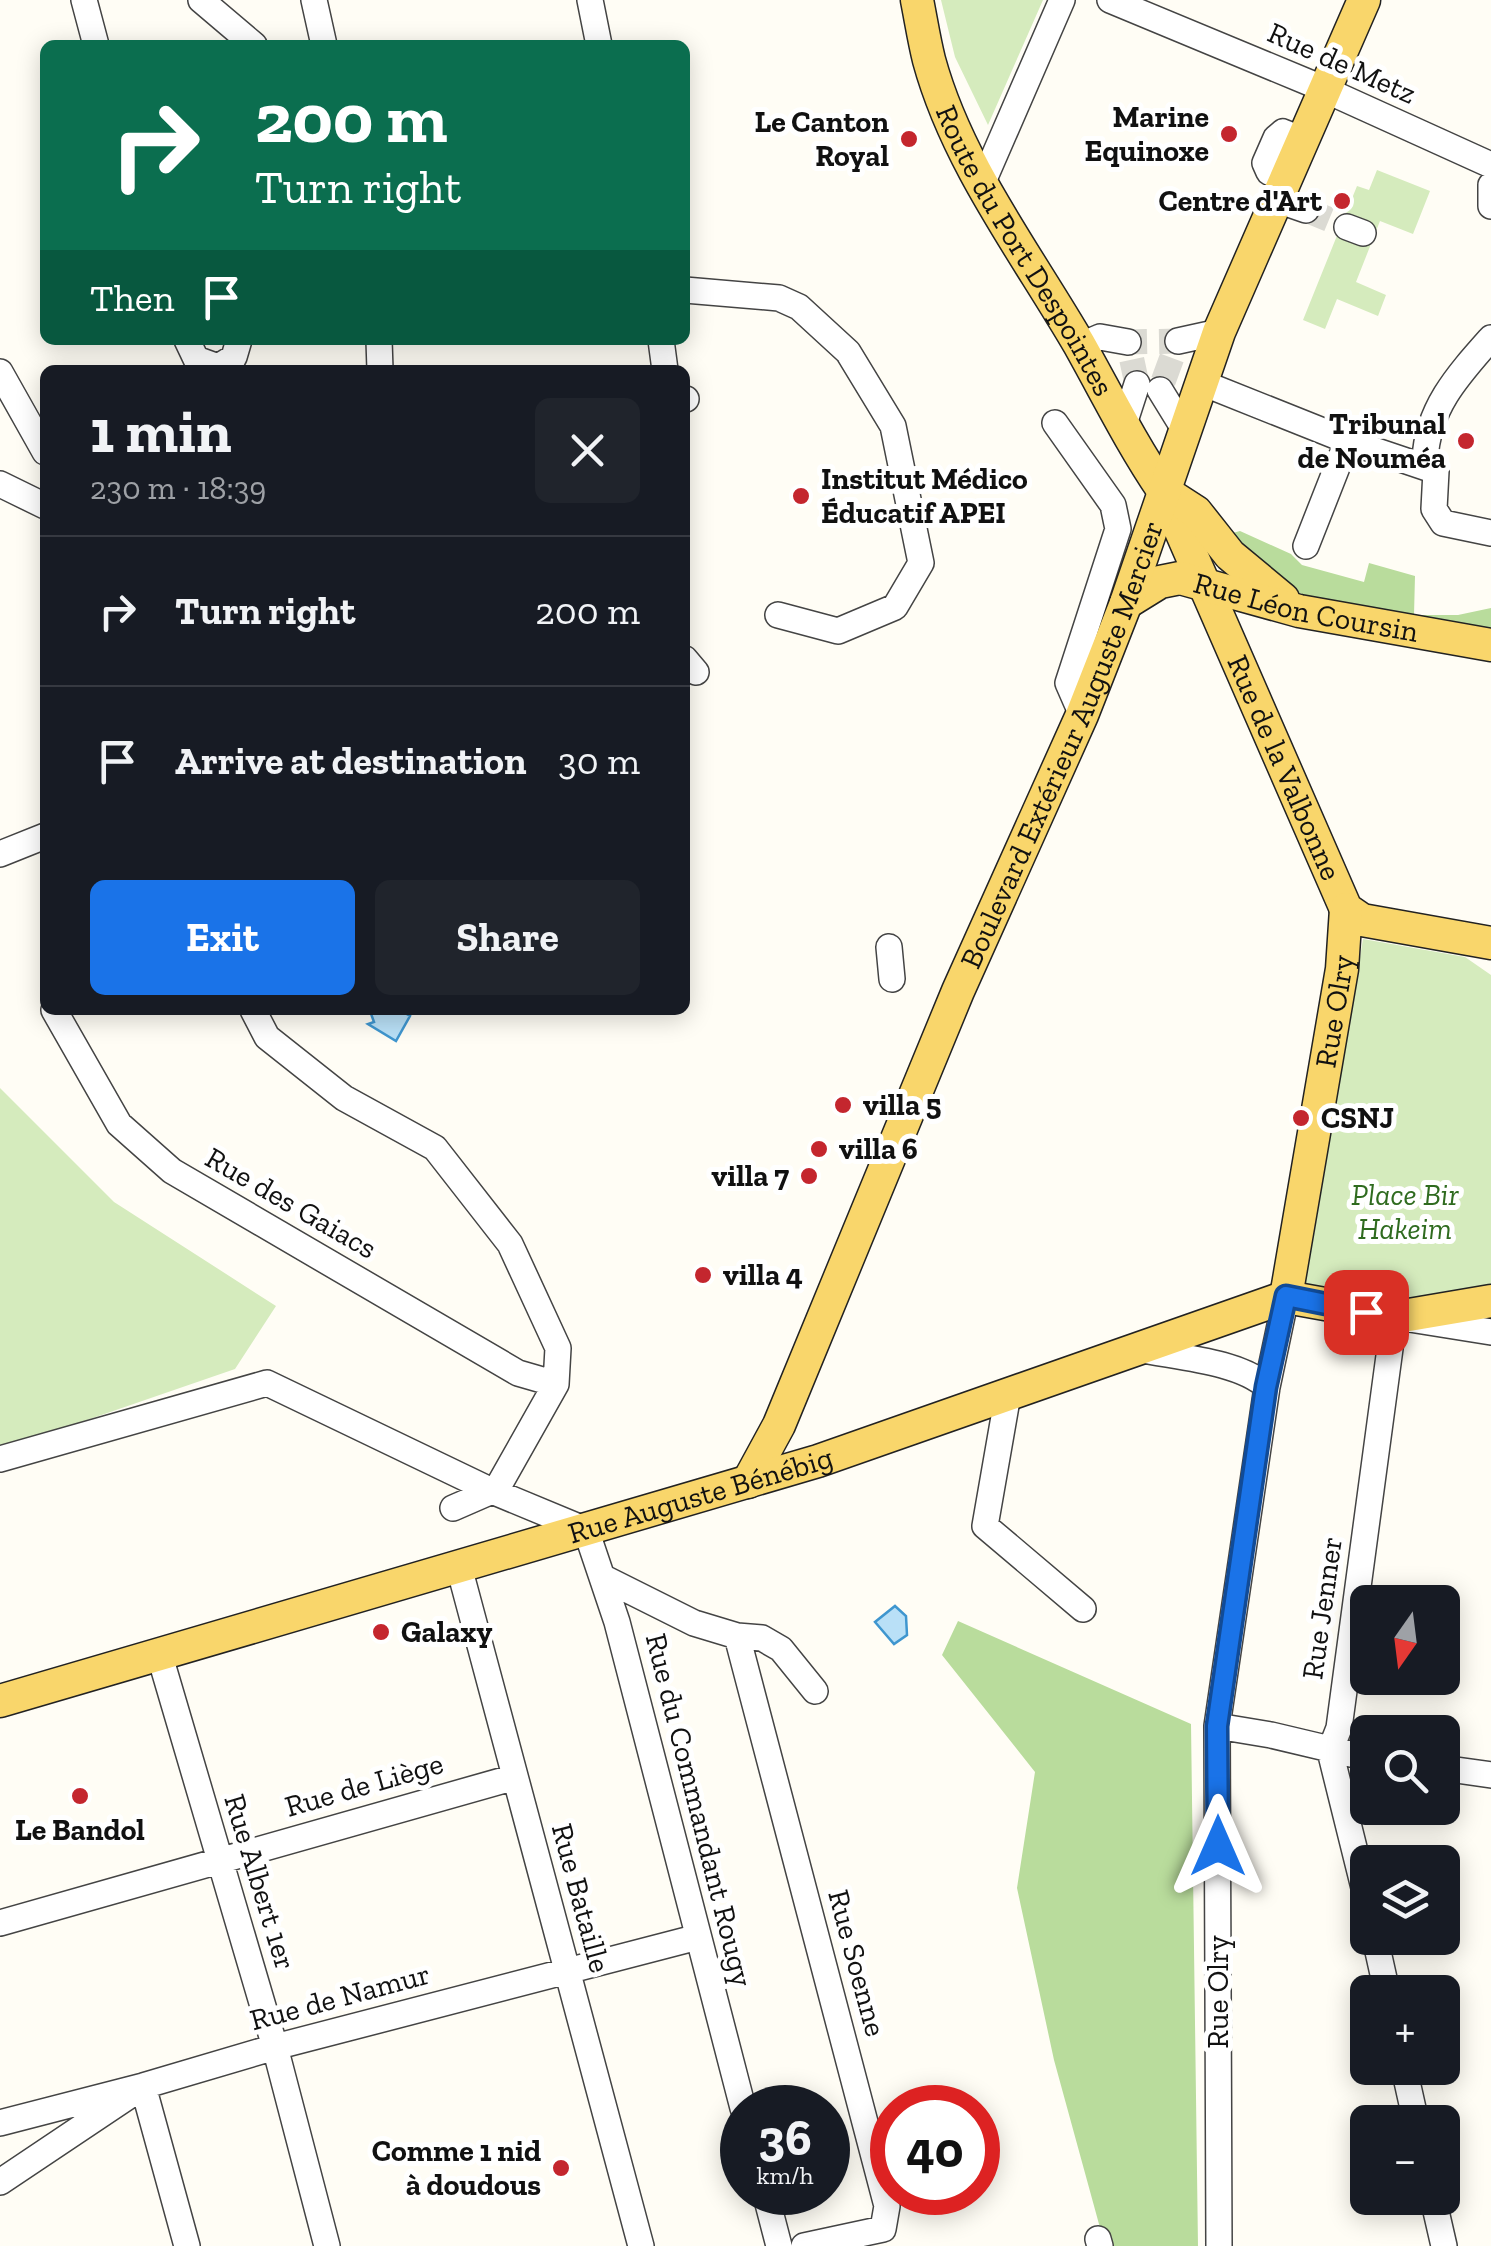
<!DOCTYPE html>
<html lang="en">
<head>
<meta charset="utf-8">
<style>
	body { margin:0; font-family:"Zilla Slab",serif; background:#20242c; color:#f1f3f6; height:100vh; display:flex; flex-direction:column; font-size:38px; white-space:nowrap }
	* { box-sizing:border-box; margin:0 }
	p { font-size:32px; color:#9ea1a6 }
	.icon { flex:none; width:55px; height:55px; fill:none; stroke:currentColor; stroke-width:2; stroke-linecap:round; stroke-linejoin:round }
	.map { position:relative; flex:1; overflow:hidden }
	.sheet { position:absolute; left:40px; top:365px; width:650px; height:650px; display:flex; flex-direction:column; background:#171b24; border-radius:15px; box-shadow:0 5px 25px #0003 }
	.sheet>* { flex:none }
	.hud { position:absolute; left:40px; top:40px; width:650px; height:305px; border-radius:15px; box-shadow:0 5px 25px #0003; background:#0b6e4f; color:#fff; overflow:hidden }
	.needle { width:65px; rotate:194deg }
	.buttons { position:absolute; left:1350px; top:1585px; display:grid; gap:20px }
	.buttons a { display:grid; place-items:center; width:110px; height:110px; border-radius:15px; background:#171b24; box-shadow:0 5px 25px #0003; font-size:50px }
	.speed { position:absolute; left:720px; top:2085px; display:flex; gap:20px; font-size:50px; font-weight:700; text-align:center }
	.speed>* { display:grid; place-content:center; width:130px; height:130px; border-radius:50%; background:#171b24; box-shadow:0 5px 25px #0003; line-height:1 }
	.speed small { font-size:25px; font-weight:400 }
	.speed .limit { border:15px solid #d22; background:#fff; color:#111 }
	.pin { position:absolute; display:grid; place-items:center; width:85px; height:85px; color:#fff; margin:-42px; border-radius:20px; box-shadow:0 5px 15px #0006 }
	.me { position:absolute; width:110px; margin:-55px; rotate:0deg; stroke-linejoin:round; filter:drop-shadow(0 0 8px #0008) }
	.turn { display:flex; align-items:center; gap:35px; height:210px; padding:0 50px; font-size:45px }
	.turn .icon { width:130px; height:130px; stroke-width:2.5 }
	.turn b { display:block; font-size:70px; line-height:85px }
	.then { display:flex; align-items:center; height:95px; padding:0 50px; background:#0003; gap:20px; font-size:38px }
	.round { display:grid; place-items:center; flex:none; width:105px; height:105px; border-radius:15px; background:#20242c }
	.headline { display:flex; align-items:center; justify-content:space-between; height:170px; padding:0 50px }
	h1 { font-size:60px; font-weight:700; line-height:75px }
	.primary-button { display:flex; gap:20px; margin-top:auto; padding:20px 50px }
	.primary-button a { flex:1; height:115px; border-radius:15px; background:#1a73e8; color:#fff; font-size:40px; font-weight:700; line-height:115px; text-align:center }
	.primary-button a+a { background:#20242c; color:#f1f3f6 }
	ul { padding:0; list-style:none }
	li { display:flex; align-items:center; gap:30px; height:150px; padding:0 50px; border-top:2px solid #363941 }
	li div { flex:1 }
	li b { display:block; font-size:38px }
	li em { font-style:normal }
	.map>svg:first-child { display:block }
	.green { fill:#d5ebbd }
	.forest { fill:#b9dc9c }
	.water { fill:#b9e0f7; stroke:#3f96cf; stroke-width:2.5 }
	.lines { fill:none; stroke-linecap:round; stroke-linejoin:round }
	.minor-tunnel { stroke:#dbdad3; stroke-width:25; stroke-dasharray:25 12; stroke-linecap:butt }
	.minor-casing { stroke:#444; stroke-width:28 }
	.major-casing { stroke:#222; stroke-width:35 }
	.minor { stroke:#fff; stroke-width:25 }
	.major { stroke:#f9d66b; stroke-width:32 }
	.route-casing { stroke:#114b97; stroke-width:25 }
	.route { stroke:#1a73e8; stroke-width:18 }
	.poi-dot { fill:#c4262e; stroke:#fff; stroke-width:4 }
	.labels { text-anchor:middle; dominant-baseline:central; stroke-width:10; stroke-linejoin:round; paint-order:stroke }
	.street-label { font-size:30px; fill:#111; stroke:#fff }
	.poi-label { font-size:30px; font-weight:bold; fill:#111; stroke:#fff; text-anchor:end }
	.park-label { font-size:30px; font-style:italic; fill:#2f6b1f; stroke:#fff }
</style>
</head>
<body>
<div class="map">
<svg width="1491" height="2246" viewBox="0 0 1491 2246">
	<rect width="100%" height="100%" fill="#fffdf5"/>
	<path class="green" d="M941 0H1043L988 125 955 57Z
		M1377 170 1430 191 1413 234 1380 221 1356 282 1386 295 1378 316 1337 299 1325 329 1303 320 1357 186 1369 190Z
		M1363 939 1465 957 1491 975V1284L1413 1299 1308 1289 1303 1280 1313 1241Z
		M0 1088 114 1202 276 1306 235 1369 0 1450Z"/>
	<path class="forest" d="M1240 531 1291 554 1302 565 1364 582 1369 563 1415 576 1414 615H1458L1491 608V630L1329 604 1275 584 1229 534Z
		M958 1621 1191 1724 1198 2246H1105L1054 2060 1017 1888 1035 1772 942 1655Z"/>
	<path class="water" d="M374 1010H400L410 1016 396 1041 368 1024 374 1022 370 1011Z
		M895 1606 906 1616 907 1635 894 1644 875 1622Z"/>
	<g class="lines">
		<path class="minor-tunnel" d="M1306 210 1347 227
			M1137 384 1128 342 1178 341 1160 390"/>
		<defs>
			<path id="minor" d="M84 0 96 45
				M201 0 254 45
				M314 0 324 45
				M590 0 599 45
				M1110 0 1310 83 1491 165
				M1285 180 1269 172 1265 163 1276 138 1283 132 1303 140
				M982 184 1062 0
				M1491 185V206
				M1277 200 1306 210
				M1347 227 1363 233
				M685 290 779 298 799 307 848 352 893 426 921 563 895 607 838 631 778 615
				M1491 338C1458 375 1427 409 1425 460L1436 471 1434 509 1443 523 1491 533
				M187 340 196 359 218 367 234 357 239 340
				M379 340 380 370
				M661 340 665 370
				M1178 341 1219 332
				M1079 346 1100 337 1128 342
				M0 372 45 452
				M1200 382 1353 443 1436 471
				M1160 390 1184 429
				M685 399H686
				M1055 423 1113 505 1118 529 1068 683 1082 715
				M1125 433V421L1137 384
				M0 484 45 506
				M1306 546 1341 457 1353 443
				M685 659 696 672
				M0 854 45 836
				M889 947 892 979
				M54 1010 119 1124 172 1171 518 1373 556 1384
				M253 1010 267 1037 344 1098 435 1148 510 1244 558 1348 556 1384 499 1485 492 1491 453 1508
				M1138 1349C1175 1357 1240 1361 1267 1387
				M1008 1394 985 1526 1083 1609
				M0 1459 267 1383 492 1491 586 1530 617 1622 743 2108
				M459 1567 641 2246
				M602 1577 694 1623 737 1636 762 1638 781 1649 815 1691
				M737 1636 887 2206 883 2229 804 2246
				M159 1653 275 2047 327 2246
				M1217 1726 1271 1735 1368 1758
				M1442 1768 1491 1775
				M1368 1904 1330 1751 1339 1728 1391 1341 1397 1317 1491 1332
				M0 1923 515 1777
				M1375 1938 1387 1992
				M1404 2068 1416 2122
				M143 2086 187 2246
				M0 2123 143 2086 275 2047 698 1937
				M0 2182 127 2097
				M765 2192 779 2246
				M1433 2198 1444 2246
				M1098 2239 1100 2246
				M1219 2246 1217 1726 1267 1387 1286 1297"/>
			<g id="major">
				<path id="s1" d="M917 0C921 20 924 40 929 60 957 163 1026 253 1079 344 1107 394 1131 443 1163 490L1346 909 1362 920 1491 943"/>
				<path d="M1165 492 1196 512 1230 555 1283 599"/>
				<path id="s2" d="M1126 603 1160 582 1180 578 1299 611 1491 645"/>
				<path id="s3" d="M1286 1297 1342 969 1346 909"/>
				<path id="s4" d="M748 1482 779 1425 958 991 1082 715 1126 603 1219 332 1364 0"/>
				<path id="s5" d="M0 1701 818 1461 1286 1297 1397 1317 1491 1301"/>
			</g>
		</defs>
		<use href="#minor" class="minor-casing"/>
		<use href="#major" class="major-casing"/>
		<use href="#minor" class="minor"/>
		<use href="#major" class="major"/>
	</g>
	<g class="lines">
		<defs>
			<path id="route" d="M1218 1846 1217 1726 1266 1387 1286 1296 1366 1312"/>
		</defs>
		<use href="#route" class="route-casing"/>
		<use href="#route" class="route"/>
	</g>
	<g class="poi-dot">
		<circle cx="1229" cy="134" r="10"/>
		<circle cx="909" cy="139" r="10"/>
		<circle cx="1342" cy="201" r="10"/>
		<circle cx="1466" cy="441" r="10"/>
		<circle cx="801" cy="496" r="10"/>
		<circle cx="843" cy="1105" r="10"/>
		<circle cx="1301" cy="1118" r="10"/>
		<circle cx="819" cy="1149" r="10"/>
		<circle cx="809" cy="1176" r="10"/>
		<circle cx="703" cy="1275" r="10"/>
		<circle cx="381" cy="1632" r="10"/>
		<circle cx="80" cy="1796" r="10"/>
		<circle cx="561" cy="2168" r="10"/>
	</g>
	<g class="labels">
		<g class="street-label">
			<text transform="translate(1342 63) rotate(24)">Rue de Metz</text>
			<text stroke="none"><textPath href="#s1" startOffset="275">Route du Port Despointes</textPath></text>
			<text stroke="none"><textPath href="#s2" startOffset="190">Rue Léon Coursin</textPath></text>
			<text stroke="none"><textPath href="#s4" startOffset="802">Boulevard Extérieur Auguste Mercier</textPath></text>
			<text stroke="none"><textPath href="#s1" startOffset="855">Rue de la Valbonne</textPath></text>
			<text stroke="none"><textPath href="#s3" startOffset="290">Rue Olry</textPath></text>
			<text transform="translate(291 1203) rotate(30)">Rue des Gaiacs</text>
			<text stroke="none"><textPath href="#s5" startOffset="730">Rue Auguste Bénébig</textPath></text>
			<text transform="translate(1322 1608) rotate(-82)">Rue Jenner</text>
			<text transform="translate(364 1785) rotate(-16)">Rue de Liège</text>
			<text transform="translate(699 1810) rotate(76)">Rue du Commandant Rougy</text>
			<text transform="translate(260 1882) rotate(73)">Rue Albert 1er</text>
			<text transform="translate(581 1898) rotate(75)">Rue Bataille</text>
			<text transform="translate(857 1963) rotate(75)">Rue Soenne</text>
			<text transform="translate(1218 1992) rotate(-90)">Rue Olry</text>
			<text transform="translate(340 1997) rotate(-15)">Rue de Namur</text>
		</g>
		<g class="poi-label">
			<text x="1209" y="117">Marine<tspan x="1209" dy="34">Equinoxe</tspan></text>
			<text x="889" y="122">Le Canton<tspan x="889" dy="34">Royal</tspan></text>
			<text x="1322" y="201">Centre d'Art</text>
			<text x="1446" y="424">Tribunal<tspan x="1446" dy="34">de Nouméa</tspan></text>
			<text x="821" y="479" text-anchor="start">Institut Médico<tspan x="821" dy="34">Éducatif APEI</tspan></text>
			<text x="863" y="1105" text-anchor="start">villa 5</text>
			<text x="1321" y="1118" text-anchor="start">CSNJ</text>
			<text x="839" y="1149" text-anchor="start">villa 6</text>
			<text x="789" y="1176">villa 7</text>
			<text x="723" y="1275" text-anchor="start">villa 4</text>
			<text x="401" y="1632" text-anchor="start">Galaxy</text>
			<text x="80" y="1830" text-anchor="middle">Le Bandol</text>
			<text x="541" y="2151">Comme 1 nid<tspan x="541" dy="34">à doudous</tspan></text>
		</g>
		<g class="park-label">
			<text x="1405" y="1195">Place Bir<tspan x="1405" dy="34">Hakeim</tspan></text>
		</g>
	</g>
</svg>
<div class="buttons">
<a><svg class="needle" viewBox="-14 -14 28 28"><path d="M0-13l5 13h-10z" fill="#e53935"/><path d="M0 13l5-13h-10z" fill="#9ea1a6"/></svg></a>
<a><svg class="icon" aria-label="search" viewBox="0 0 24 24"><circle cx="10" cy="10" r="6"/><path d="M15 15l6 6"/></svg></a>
<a><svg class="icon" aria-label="layers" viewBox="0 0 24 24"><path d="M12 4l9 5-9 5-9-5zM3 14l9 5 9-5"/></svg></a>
<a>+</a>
<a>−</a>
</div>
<div class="speed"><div>36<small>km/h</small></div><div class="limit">40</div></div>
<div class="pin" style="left:1366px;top:1312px;background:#d93025"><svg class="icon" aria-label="arrive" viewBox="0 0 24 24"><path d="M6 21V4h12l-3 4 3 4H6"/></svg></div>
<svg class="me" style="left:1218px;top:1846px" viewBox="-20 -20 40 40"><path d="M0-17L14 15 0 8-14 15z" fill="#1a73e8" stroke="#fff" stroke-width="4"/></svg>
<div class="hud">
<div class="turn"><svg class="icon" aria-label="right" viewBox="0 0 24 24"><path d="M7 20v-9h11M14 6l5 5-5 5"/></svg><div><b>200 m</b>Turn right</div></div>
<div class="then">Then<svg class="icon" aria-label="arrive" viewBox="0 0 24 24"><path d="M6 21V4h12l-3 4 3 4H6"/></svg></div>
</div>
<section class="sheet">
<div class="headline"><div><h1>1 min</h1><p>230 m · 18:39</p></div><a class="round"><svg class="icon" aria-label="close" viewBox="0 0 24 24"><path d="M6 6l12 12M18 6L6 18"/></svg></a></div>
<ul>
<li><svg class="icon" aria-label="right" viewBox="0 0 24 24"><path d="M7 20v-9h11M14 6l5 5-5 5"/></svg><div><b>Turn right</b></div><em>200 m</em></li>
<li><svg class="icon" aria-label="arrive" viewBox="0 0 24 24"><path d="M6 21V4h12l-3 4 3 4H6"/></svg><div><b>Arrive at destination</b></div><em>30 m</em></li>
</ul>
<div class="primary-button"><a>Exit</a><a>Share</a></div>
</section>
</div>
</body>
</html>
